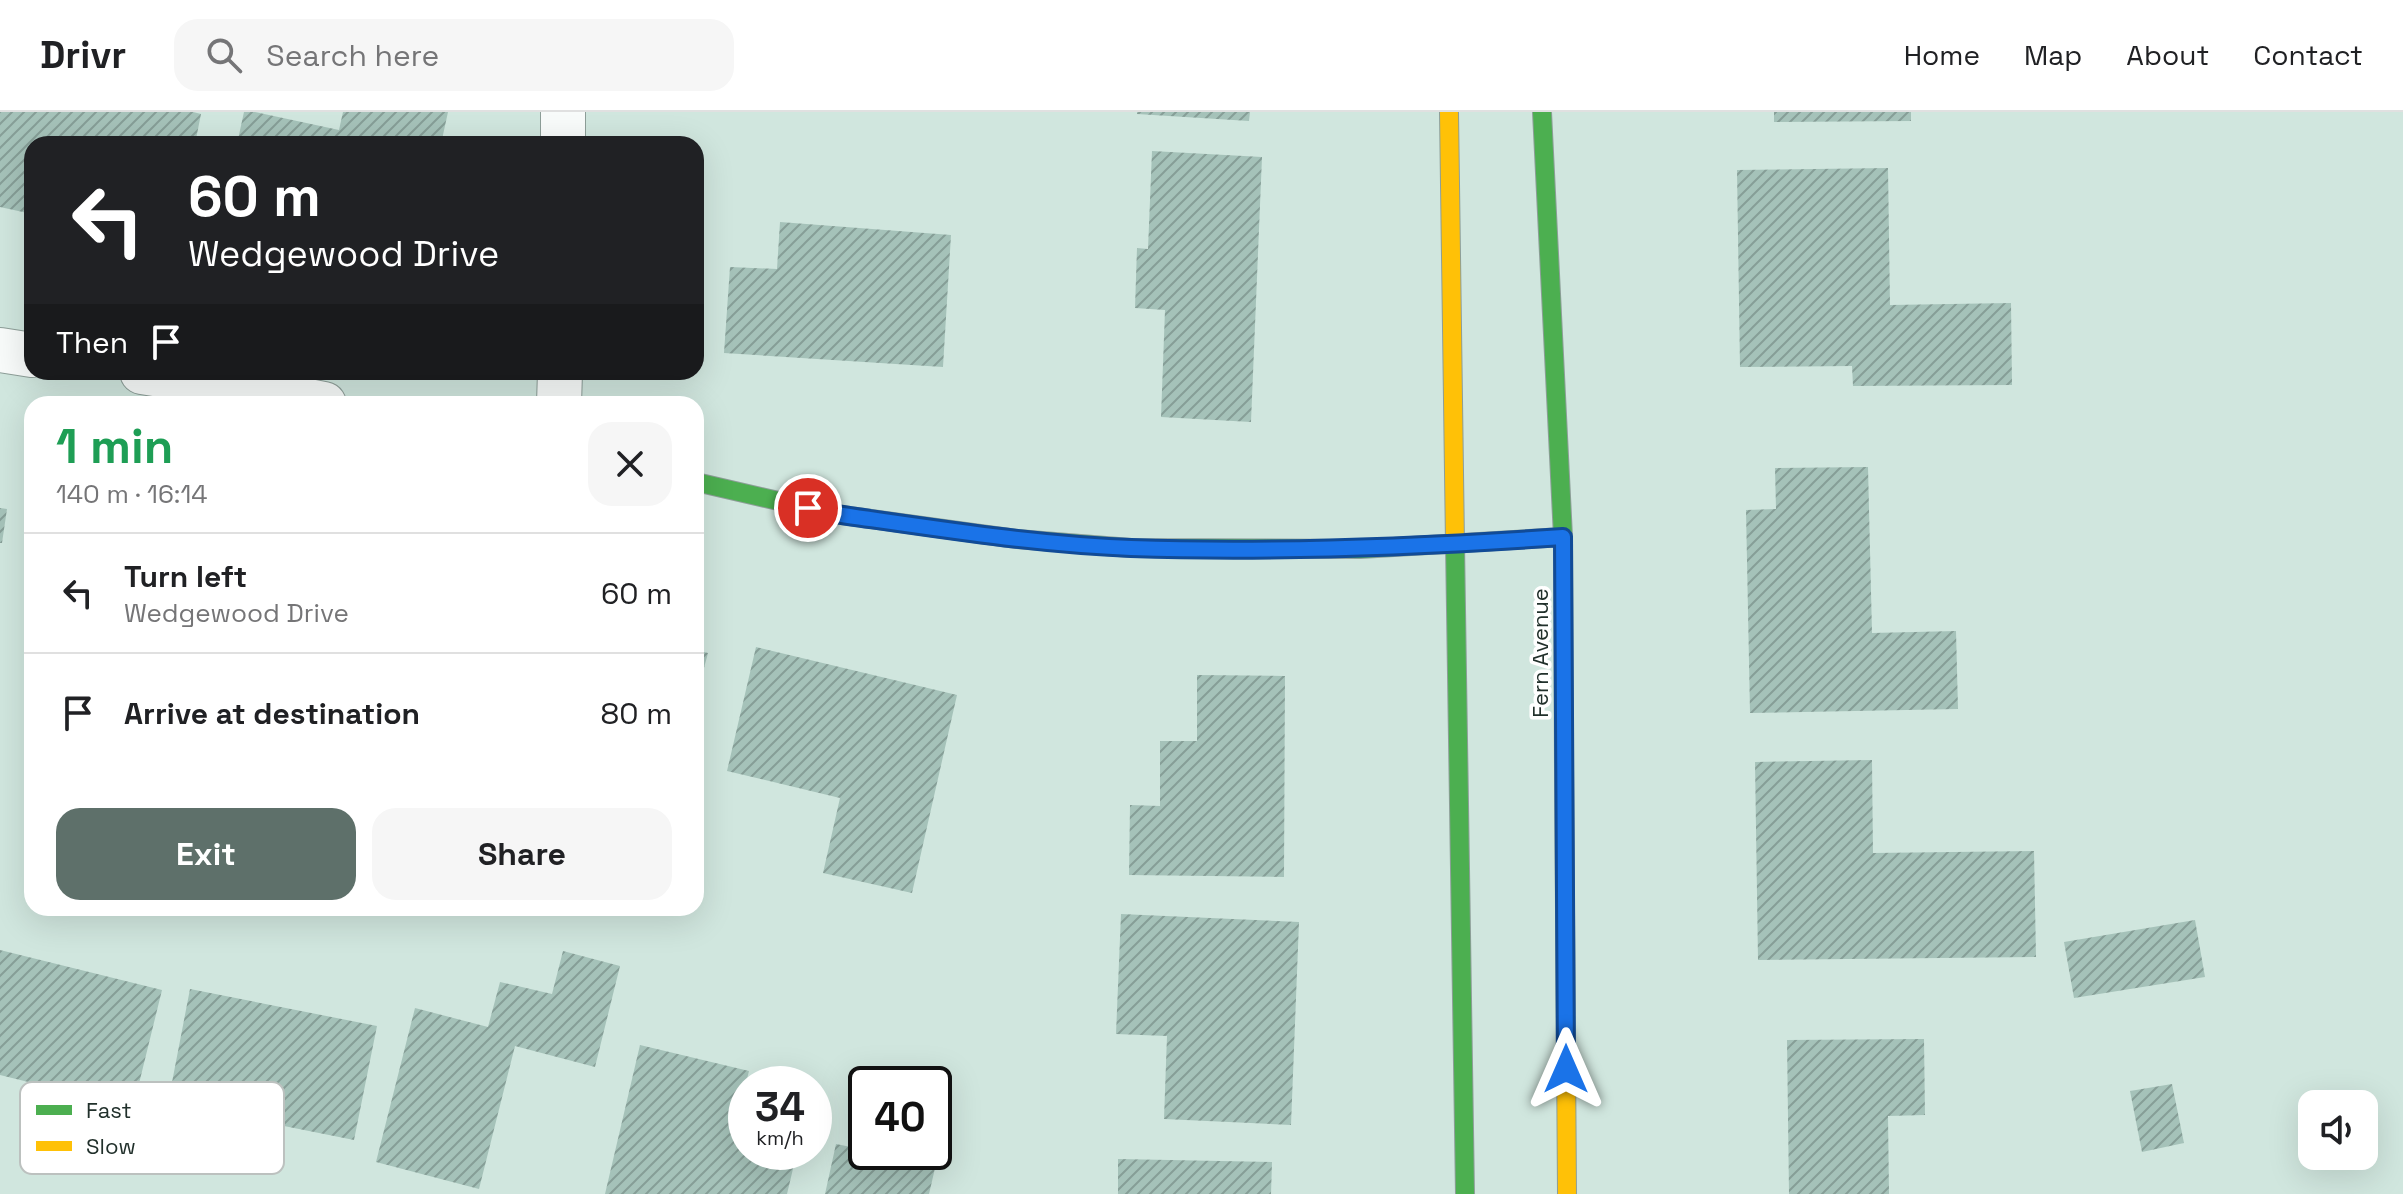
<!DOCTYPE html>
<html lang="en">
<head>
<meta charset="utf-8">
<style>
	body { margin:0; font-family:"Space Grotesk",sans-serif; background:#f6f6f6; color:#202124; height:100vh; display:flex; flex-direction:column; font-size:30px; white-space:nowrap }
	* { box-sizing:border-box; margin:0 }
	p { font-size:26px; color:#757577 }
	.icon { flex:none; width:44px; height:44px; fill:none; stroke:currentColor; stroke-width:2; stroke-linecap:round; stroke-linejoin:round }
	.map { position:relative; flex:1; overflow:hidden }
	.details { position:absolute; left:24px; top:284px; width:680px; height:520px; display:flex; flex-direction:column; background:#fff; border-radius:24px; box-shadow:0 8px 32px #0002 }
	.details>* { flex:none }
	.banner { position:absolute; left:24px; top:24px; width:680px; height:244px; border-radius:24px; box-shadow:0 8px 32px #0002; background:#202124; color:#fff; overflow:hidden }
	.buttons { position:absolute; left:2298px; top:978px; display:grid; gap:16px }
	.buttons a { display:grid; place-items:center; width:80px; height:80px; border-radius:16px; background:#fff; box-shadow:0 8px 32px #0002; font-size:40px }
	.speed { position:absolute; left:728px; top:954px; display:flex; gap:16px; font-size:40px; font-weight:700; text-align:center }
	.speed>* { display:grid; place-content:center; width:104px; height:104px; border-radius:50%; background:#fff; box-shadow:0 8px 32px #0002; line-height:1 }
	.speed small { font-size:20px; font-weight:400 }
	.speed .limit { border:4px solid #111; border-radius:12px; background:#fff; color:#111 }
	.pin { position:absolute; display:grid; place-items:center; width:68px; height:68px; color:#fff; margin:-34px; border:4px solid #fff; border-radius:50%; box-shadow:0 2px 8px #0007 }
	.me { position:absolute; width:88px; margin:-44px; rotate:0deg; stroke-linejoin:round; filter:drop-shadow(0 0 6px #0008) }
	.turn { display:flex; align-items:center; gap:28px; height:168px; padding:0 32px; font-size:36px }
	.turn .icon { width:104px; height:104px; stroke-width:2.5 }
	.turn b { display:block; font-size:56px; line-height:68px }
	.then { display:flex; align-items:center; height:76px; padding:0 32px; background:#0003; gap:16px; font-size:30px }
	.round { display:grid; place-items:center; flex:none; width:84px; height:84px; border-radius:24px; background:#f6f6f6 }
	.summary { display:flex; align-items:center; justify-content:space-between; height:136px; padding:0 32px }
	h1 { font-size:48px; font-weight:800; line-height:60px; color:#1e9e55 }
	.action { display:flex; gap:16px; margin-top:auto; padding:16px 32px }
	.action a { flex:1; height:92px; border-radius:24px; background:#5e706a; color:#fff; font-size:32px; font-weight:800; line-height:92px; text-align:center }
	.action a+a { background:#f6f6f6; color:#202124 }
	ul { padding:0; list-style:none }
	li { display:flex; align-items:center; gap:24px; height:120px; padding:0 32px; border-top:2px solid #e0e0e0 }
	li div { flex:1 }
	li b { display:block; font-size:30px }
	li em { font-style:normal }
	header { display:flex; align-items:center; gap:48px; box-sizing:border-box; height:112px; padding:0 40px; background:#fff; border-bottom:2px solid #e0e0e0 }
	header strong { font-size:38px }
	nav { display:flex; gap:44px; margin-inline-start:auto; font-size:28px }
	.search { width:560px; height:72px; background:#f6f6f6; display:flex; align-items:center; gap:20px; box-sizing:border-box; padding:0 28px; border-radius:24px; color:#757577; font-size:30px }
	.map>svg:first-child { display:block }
	.building { fill:url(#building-hatch) }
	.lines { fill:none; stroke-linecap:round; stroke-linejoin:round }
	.street-casing { stroke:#8d9e98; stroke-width:46 }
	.fast-casing { stroke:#8d9e98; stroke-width:20 }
	.slow-casing { stroke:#8d9e98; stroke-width:20 }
	.street { stroke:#f8fbfa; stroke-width:44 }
	.fast { stroke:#4caf50; stroke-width:18 }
	.slow { stroke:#ffc107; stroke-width:18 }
	.route-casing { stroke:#114b97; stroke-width:20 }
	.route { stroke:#1a73e8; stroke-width:14 }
	.labels { text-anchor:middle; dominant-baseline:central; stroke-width:7; stroke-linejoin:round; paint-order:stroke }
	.street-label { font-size:22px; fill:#21302b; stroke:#fff }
	.key { fill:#fff; stroke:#bcc1bf; stroke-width:2 }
	.key-label { font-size:22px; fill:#21302b }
</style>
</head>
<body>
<header>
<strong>Drivr</strong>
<div class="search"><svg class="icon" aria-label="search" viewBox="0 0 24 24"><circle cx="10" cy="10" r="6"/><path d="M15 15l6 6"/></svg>Search here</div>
<nav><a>Home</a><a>Map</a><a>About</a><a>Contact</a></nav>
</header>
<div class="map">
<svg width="2403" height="1082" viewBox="0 0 2403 1082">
	<defs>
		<pattern id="building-hatch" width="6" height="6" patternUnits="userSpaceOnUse" patternTransform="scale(2)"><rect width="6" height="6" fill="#a5c2b9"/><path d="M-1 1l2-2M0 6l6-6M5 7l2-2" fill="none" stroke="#869e97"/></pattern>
	</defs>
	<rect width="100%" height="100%" fill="#d0e6de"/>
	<path class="building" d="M0 0H193L201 2 195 32H32V102L0 95Z
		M244 0H255L339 18 343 0H448L441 32H237Z
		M1137 0H1250L1249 9 1137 2Z
		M1774 0H1911V9L1774 10Z
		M1152 39 1262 45 1251 310 1161 305 1165 198 1135 196 1137 136 1148 137Z
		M1888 56 1890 193 2011 191 2012 273 1853 274 1852 254 1740 255 1737 58Z
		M780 110 951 123 943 255 724 241 730 155 777 157Z
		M1868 355 1872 521 1956 519 1958 597 1750 601 1746 398 1776 397 1775 356Z
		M0 396 7 397 2 431H0Z
		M756 535 957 583 912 781 823 761 840 686 727 659Z
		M696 538 708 541 697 582H696Z
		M1197 563 1285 564 1284 765 1129 763 1130 693 1160 694V629H1197Z
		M1872 648 1873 741 2034 739 2036 845 1758 848 1755 650Z
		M1121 802 1299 810 1291 1013 1164 1007 1167 924 1116 922Z
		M2195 808 2205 865 2074 886 2064 830Z
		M0 838 162 878 133 996 0 963Z
		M563 839 620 854 595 955 515 934 479 1077 376 1050 415 896 488 915 500 870 552 882Z
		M190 877 377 914 354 1028 168 991Z
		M1924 927 1925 1003 1888 1004 1889 1082H1789L1787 928Z
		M640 933 749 959 738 1004 746 1006V1040H797L787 1082H605Z
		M2172 972 2184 1031 2142 1040 2130 979Z
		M836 1032 866 1038V1040L936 1052 929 1082H825Z
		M1118 1047 1272 1050 1271 1082H1118Z"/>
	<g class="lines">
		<defs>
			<path id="street" d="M563 32V0
				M0 238 32 243
				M142 260 248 277 324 292
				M559 292 560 260"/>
			<path id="fast" d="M1542 0 1563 425 1564 656
				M696 370 835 402 1017 427 1131 436 1360 437 1563 425
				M1455 432 1465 1082"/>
			<path id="slow" d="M1449 0 1455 432
				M1564 656 1567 1082"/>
		</defs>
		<use href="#street" class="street-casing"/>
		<use href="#fast" class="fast-casing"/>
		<use href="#slow" class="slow-casing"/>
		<use href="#street" class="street"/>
		<use href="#fast" class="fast"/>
		<use href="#slow" class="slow"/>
	</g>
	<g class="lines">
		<defs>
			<path id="route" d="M808 396 835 402C934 416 1032 432 1131 436 1275 441 1419 435 1563 425L1566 957"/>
		</defs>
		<use href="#route" class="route-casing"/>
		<use href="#route" class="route"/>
	</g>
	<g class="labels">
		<g class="street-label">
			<text transform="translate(1540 541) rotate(-90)">Fern Avenue</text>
		</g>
	</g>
	<rect x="20" y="970" width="264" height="92" rx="12" class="key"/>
	<rect x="36" y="993" width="36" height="10" fill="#4caf50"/>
	<rect x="36" y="1029" width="36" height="10" fill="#ffc107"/>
	<g class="key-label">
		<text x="86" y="1006">Fast</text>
		<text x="86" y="1042">Slow</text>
	</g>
</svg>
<div class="buttons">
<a><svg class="icon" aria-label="sound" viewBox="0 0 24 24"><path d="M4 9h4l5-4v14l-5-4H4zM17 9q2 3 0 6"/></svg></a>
</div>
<div class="speed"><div>34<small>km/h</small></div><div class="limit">40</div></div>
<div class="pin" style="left:808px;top:396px;background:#d93025"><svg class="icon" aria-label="arrive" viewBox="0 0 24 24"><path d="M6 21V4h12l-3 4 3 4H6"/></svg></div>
<svg class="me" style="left:1566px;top:957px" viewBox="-20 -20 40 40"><path d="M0-17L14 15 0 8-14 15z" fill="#1a73e8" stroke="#fff" stroke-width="4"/></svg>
<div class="banner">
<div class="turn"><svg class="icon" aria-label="left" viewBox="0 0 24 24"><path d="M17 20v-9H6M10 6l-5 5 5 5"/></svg><div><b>60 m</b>Wedgewood Drive</div></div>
<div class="then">Then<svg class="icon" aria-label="arrive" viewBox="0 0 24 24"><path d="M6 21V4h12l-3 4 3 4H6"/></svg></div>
</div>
<section class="details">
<div class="summary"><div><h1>1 min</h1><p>140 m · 16:14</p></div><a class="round"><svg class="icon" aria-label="close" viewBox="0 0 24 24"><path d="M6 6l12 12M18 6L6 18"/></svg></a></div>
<ul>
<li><svg class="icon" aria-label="left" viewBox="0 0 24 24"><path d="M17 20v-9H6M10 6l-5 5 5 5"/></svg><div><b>Turn left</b><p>Wedgewood Drive</p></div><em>60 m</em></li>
<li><svg class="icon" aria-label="arrive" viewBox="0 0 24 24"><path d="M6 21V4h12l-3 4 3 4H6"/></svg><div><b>Arrive at destination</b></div><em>80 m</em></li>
</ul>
<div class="action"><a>Exit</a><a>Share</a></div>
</section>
</div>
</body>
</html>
